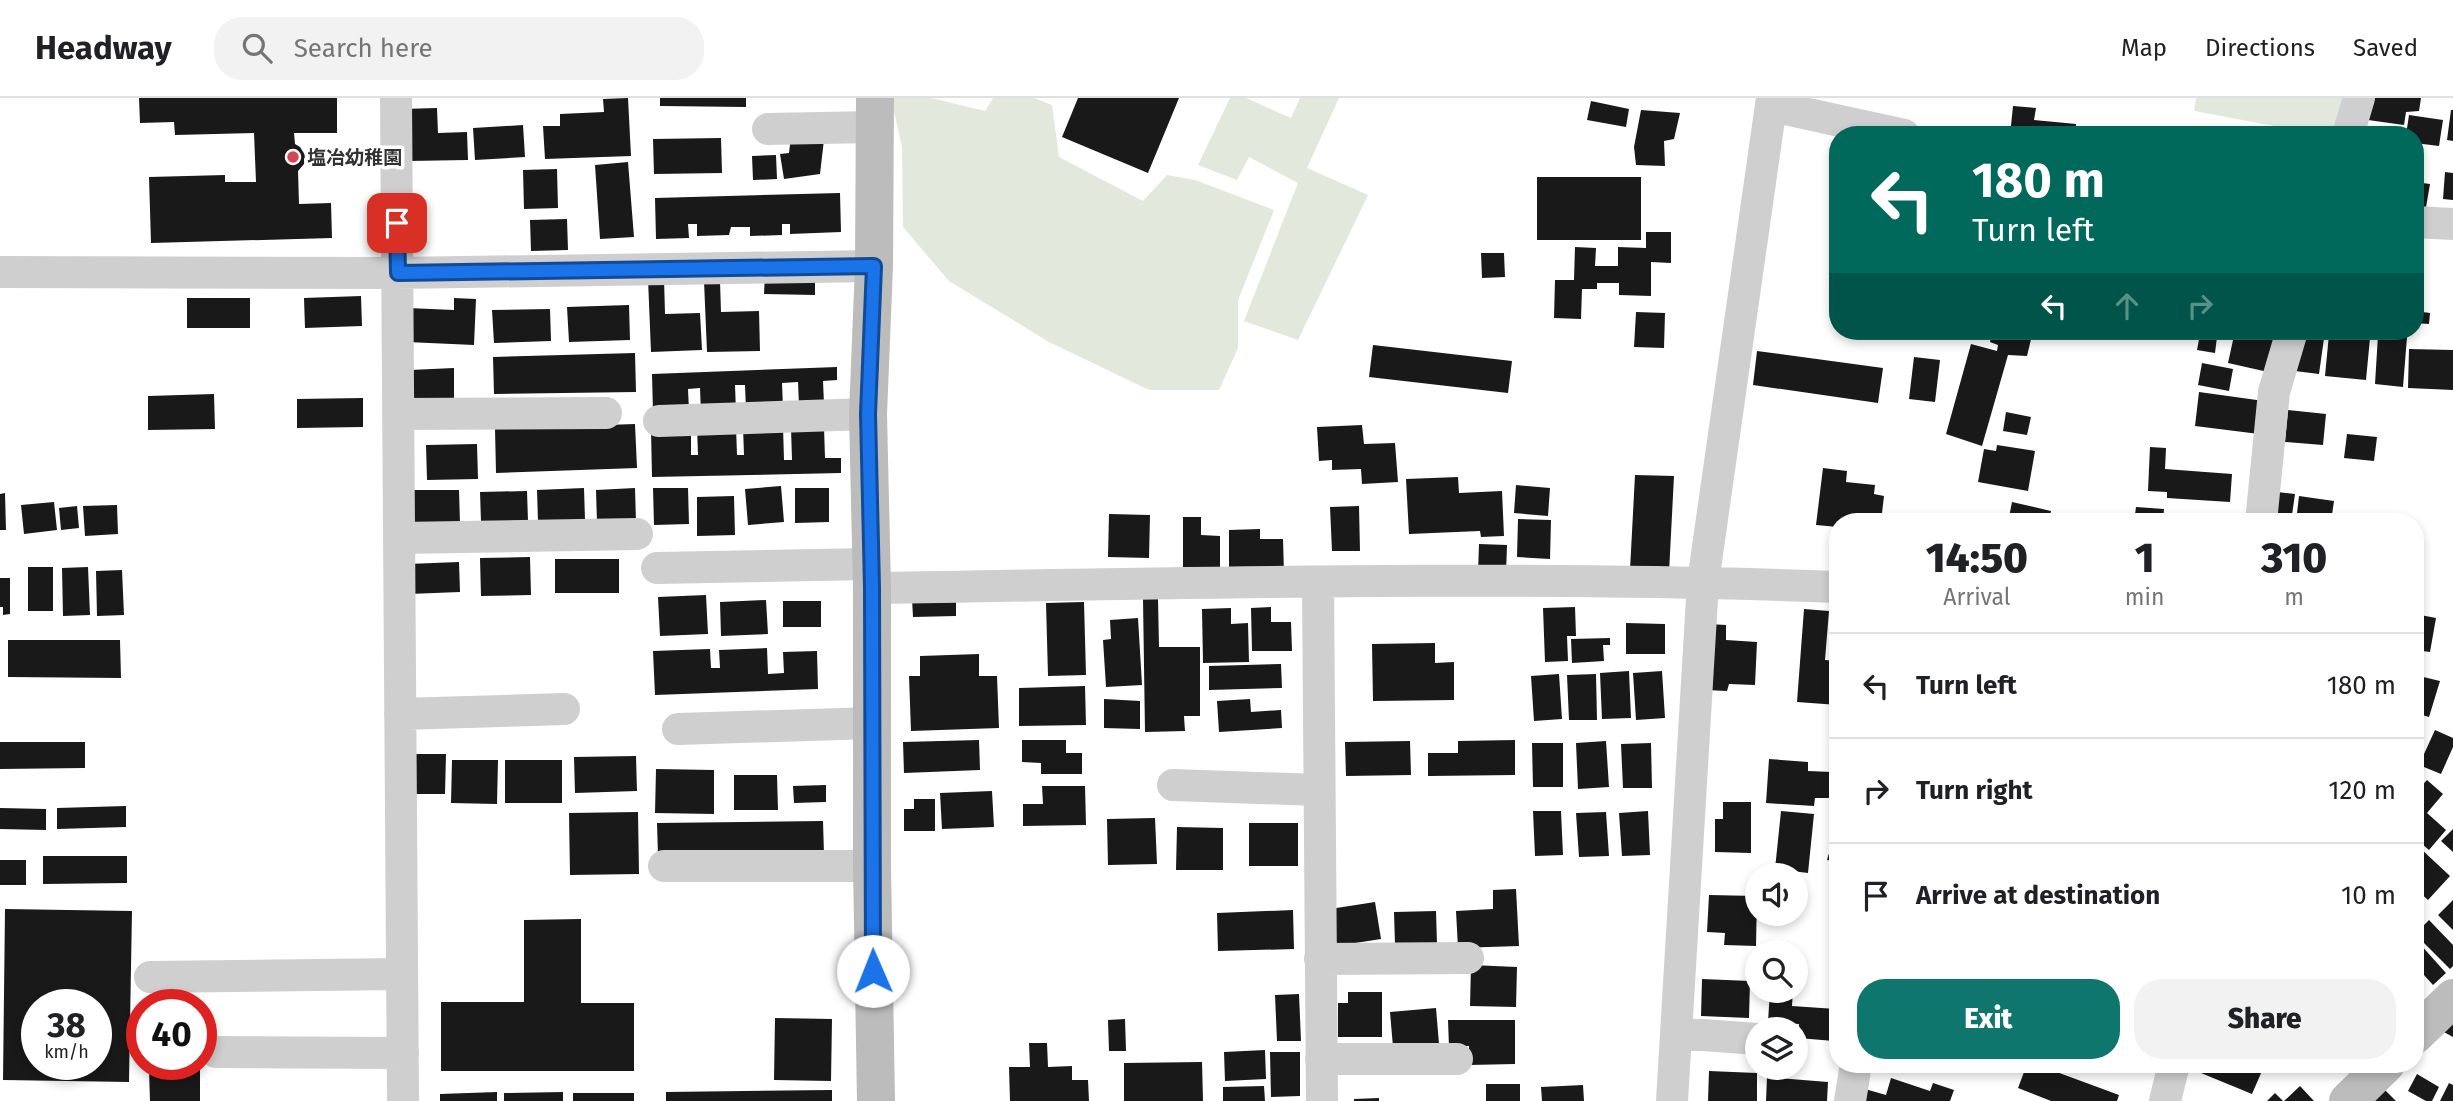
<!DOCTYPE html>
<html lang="en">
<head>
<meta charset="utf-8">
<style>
	body { margin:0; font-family:"Fira Sans","Noto Sans JP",sans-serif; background:#f2f2f2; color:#202124; height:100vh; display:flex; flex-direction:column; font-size:26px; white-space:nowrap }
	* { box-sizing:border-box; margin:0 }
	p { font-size:23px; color:#757577 }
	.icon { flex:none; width:38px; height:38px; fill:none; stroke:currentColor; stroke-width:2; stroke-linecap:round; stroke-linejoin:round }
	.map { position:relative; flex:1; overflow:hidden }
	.drawer { position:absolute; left:1829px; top:415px; width:595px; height:560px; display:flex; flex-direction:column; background:#fff; border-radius:28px; box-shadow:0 4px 10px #0003 }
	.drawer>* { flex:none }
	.guide { position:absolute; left:1829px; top:28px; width:595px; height:214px; border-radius:28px; box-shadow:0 4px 10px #0003; background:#00695c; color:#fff; overflow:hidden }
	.controls { position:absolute; left:1745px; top:765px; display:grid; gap:14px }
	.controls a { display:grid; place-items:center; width:63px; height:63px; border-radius:50%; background:#fff; box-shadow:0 4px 10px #0003; font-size:35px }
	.speed { position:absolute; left:21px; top:891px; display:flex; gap:14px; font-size:35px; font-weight:700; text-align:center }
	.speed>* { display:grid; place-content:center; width:91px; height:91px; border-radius:50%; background:#fff; box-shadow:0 4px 10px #0003; line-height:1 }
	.speed small { font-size:18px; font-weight:400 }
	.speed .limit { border:10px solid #d22; background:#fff; color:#111 }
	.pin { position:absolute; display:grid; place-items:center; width:60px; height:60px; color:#fff; margin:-30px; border-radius:14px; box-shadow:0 4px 10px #0006 }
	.me { position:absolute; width:77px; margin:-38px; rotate:359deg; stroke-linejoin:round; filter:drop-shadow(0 0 5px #0008) }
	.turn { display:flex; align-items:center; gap:24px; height:147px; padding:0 28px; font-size:32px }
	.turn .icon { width:91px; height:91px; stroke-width:2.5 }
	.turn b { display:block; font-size:49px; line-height:60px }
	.lanes { display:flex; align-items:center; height:66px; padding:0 28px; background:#0003; justify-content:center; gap:35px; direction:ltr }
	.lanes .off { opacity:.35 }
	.eta { display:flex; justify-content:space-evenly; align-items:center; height:119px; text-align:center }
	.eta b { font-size:42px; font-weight:800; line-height:49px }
	.cta { display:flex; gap:14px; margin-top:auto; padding:14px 28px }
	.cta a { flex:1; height:80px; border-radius:28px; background:#0f766e; color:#fff; font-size:28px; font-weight:800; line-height:80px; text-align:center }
	.cta a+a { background:#f2f2f2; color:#202124 }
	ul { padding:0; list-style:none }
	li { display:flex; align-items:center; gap:21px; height:105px; padding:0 28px; border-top:2px solid #e0e0e0 }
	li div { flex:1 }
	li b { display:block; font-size:26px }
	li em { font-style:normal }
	header { display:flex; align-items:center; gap:42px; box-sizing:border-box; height:98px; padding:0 35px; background:#fff; border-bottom:2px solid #e0e0e0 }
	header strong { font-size:33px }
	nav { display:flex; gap:38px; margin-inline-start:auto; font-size:24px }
	.search { width:490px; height:63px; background:#f2f2f2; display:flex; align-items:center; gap:18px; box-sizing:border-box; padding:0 24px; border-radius:28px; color:#757577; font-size:26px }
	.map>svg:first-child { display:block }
	.green { fill:#e2e8dc }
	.building { fill:#191919; fill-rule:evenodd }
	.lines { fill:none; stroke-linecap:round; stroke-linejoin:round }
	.street { stroke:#cfcfcf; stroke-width:32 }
	.secondary { stroke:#bcbcbc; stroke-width:38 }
	.route-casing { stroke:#114b97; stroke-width:18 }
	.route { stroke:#1a73e8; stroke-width:12 }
	.poi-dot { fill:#d64654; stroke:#fff; stroke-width:2.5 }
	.labels { text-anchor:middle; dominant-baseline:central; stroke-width:7; stroke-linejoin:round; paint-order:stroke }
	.poi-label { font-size:19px; font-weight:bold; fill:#323232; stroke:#fff; text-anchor:start }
</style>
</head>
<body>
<header>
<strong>Headway</strong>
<div class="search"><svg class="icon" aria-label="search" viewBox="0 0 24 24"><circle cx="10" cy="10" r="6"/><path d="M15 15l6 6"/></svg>Search here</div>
<nav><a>Map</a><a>Directions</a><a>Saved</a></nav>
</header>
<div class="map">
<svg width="2453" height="1003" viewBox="0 0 2453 1003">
	<rect width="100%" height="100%" fill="#fff"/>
	<path class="green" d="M891 0H931L985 13 993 0H1034L1052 7 1059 59 1143 103 1167 77 1195 82 1274 112 1238 202V250L1219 292H1149L1049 244 949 183 903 129 902 49Z
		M1230 0H1246L1291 20 1300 0H1339L1307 70 1368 97 1298 242 1244 223 1298 85 1249 59 1237 82 1198 67Z
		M2196 0H2346L2334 37H2323L2194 13Z"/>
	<path class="building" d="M139 0H337V35H294L295 46 300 49 305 57 304 66 298 73 299 106 331 105 332 140 151 145 149 79 225 77V84H256L254 35 175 37 174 24 140 25Z
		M628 0 631 58 545 61 543 28H560V16L604 14 603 1Z
		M660 0H746V9L660 8Z
		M1078 0H1179L1148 75 1062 39Z
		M2371 0H2421L2419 13 2406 14 2404 27 2368 22Z
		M1591 3 1629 11 1626 29 1587 22Z
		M2013 8 2036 10 2034 22 2076 26 2075 37H2010Z
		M437 10 438 35 467 34 468 62 408 63 402 11Z
		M1641 12 1680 15 1674 41 1664 43 1665 68 1636 67 1634 49Z
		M2451 12H2453V43L2447 42Z
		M2409 17 2443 22 2439 48 2415 45V37H2406Z
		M523 27 525 59 475 62 473 30Z
		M792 29 825 33 820 76 784 81 780 56 789 55Z
		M721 40 722 75 654 76 653 41Z
		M776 57 777 81 753 82 752 58Z
		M628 64 634 139 600 141 595 67Z
		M557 71 558 110 524 111 523 72Z
		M2445 74 2453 75V102L2443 101Z
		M1537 79H1641V142H1537Z
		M2415 84 2430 86 2425 115 2415 113Z
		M840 95 841 134 790 136V126H782V137L750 138V129H731L729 137 697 138V126H688L689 140 656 141 655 100Z
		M567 121 568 152 531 153 530 122Z
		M1646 134H1671V165L1651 164V198L1619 197V185H1597V191H1582L1581 221 1554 220 1555 182H1574L1575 149 1596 150 1595 168H1618V149L1646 150Z
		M1481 155H1504L1505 179 1482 180Z
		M765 176 815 177V197L764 196Z
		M664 180 665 216 700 215 702 252 651 254 648 181Z
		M704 183H720L721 214 759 213 760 253 707 254Z
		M361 198 362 228 305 230 304 200Z
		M187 200H250V230H187Z
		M454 200 476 201 474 247 407 244 408 210 454 212Z
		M629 207 630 242 569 244 567 209Z
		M550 211 551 243 494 245 492 212Z
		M2415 213 2430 215 2429 226 2415 225Z
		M1636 214 1665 215 1664 250 1634 249Z
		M1992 233 2003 236 2004 233H2033L2027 258 2008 257 1982 348 1946 336 1971 246 1997 253 1998 247 1990 244Z
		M2235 233H2248L2276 239 2268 274 2228 265Z
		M2301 233H2325L2319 276 2295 273Z
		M2200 236 2217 239 2215 255 2197 252Z
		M2329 236 2370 240 2366 282 2325 278Z
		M2378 237 2407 239 2403 289 2375 286Z
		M1373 247 1512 263 1508 295 1369 279Z
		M2409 251 2453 252V292L2408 290Z
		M1757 253 1883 270 1878 305 1753 287Z
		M635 255 636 294 494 296 493 259Z
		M1914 259 1940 262 1935 304 1909 301Z
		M2202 265 2233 271 2229 293 2198 287Z
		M837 269V282L823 283 824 306 799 307 798 284 782 285 783 311 746 312 745 287H735L736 314 701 315 700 290 688 291 689 313 653 315 652 276Z
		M454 270V303L413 305 410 272Z
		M2199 294 2264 303 2259 336 2195 328Z
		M214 296 215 331 148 332V298Z
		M363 300V329L297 330V301Z
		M2288 312 2326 316 2323 347 2285 344Z
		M2006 314 2031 319 2027 337 2003 333Z
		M635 326 637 370 496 375 495 331Z
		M1362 327 1364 346 1395 345 1398 384 1362 386 1361 371 1332 372V362L1319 363 1317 329Z
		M736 328 737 357H744L743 329 783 328 784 362H792L791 330 824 329 825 360H841V375L652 379 651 332 691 331V357H698L697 329Z
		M2347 336 2377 339 2374 363 2344 360Z
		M477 346 478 381 427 382 426 347Z
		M1997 347 2035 353 2028 393 1978 384 1984 351 1996 353Z
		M2150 349 2166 350 2165 371 2232 376 2230 404 2167 400V394L2148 393Z
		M1823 370 1847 373 1846 384 1875 387 1874 396 1884 398 1881 424H1838V429L1816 427Z
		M1635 377 1674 378 1669 475 1630 472Z
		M1458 379 1459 395 1502 393 1504 438 1481 439 1480 433 1409 436 1406 381Z
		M1516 387 1550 390 1548 418 1514 415Z
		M781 388 784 424 748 427 745 391Z
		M584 390 585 422 538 424 537 392Z
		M635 390 636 424 597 425 596 392Z
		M653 390H688L689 426 654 427Z
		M795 390H829V424L795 425Z
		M414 392H459L460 426 405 428Z
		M527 393 528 423 481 424 480 394Z
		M2269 393 2295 396 2291 424H2266Z
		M5 395 6 432H0V396Z
		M734 398 735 437 697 438V399Z
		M2299 398 2334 403 2332 417 2365 424H2296Z
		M54 404 57 432 24 436 21 407Z
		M2012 404 2051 413 2049 424H2008Z
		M117 407 118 436 85 438 83 408Z
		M77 408 79 430 61 432 59 410Z
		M1359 408 1360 453H1332L1330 409Z
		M2136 409 2164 411 2163 424H2134Z
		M1109 416 1150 417 1149 460 1108 459Z
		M1183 419H1201V437L1220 438V469H1183Z
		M1518 421 1551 422 1550 461 1517 459Z
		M1260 431V441H1283L1284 475H1229V432Z
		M1479 446 1507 447 1506 476 1478 475Z
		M530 459 531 497 481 498 480 460Z
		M555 461H619V495H555Z
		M459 464 460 494 409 496 408 466Z
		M28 469H53V513H28Z
		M88 469 90 517 63 518 62 470Z
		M122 472 124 517 97 518 96 473Z
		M0 480H10V516L3 517V509H0Z
		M706 497 708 536 660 538 658 499Z
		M956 500V518L913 519 912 501Z
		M1143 501H1158L1159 549H1200V618H1184L1185 633 1145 634Z
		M766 502 768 536 721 538 720 504Z
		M783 503H821V529H783Z
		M1084 504 1086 577 1048 578 1046 505Z
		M1271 509V524H1291L1292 553H1252L1251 510Z
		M1575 509 1576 538H1567L1568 563 1545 564 1543 510Z
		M1231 510V526L1248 525 1249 564 1203 565 1202 511Z
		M1804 511 1829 513 1825 562 1838 563V607L1797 604Z
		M2415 516 2436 520 2430 554 2415 552Z
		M1138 520 1142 587 1106 589 1103 542 1111 541 1110 522Z
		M1626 525 1665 526V556H1626Z
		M1708 526 1726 527V542L1757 544 1755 587 1729 586 1727 593 1705 592Z
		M1610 540V547H1603L1604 563 1572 565 1571 541Z
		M8 542H120L121 580 8 579Z
		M1435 545V565L1454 564V602L1373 603 1372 546Z
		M767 550 768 576 784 575 783 554 817 553 818 591 655 597 653 553 710 551 711 570H720L719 552Z
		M979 556V578H997L999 630 911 633 909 578H920V558Z
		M1281 566 1282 590 1209 592V568Z
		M1629 573 1631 620 1602 621 1600 575Z
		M1662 573 1665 620 1636 622 1633 575Z
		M1559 576 1562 621 1534 623 1531 578Z
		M1596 576 1597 622H1569L1567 577Z
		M2415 577 2440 583 2429 619 2415 615Z
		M1085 588 1086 627 1019 628V590Z
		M1104 601 1140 603V631L1104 630Z
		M1250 601 1251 614 1281 612 1282 630 1219 634 1217 603Z
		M2435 632 2453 640V649L2441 676 2419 667Z
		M979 642 980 672 904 675 903 644Z
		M1022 642H1066V655H1082V676H1041V665L1022 664Z
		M1515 642V677L1428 678V655H1458V643Z
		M1410 643 1411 677 1346 678 1345 644Z
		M1606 643 1609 689 1578 691 1576 645Z
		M0 644H85V670L0 671Z
		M1532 645H1563V689H1533Z
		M1651 645 1652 690H1623L1621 646Z
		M407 656H446L445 696H406Z
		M636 658 637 693 575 695 574 659Z
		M1769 661 1808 664V673L1832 674 1830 700H1815L1814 708 1766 705Z
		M452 662H498L497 706 451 705Z
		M505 662H562V705H505Z
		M656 671 714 672V716L655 715Z
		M734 677H777L778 712H734Z
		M2427 682 2443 696 2427 715 2446 732 2429 752 2415 740V695Z
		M826 687V704L794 705 793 688Z
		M1042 688H1085L1086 727 1023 728V706H1043Z
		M992 693 994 729 942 731 940 695Z
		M914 701H935V733H904V711H914Z
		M1723 704H1751V755L1715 754V721H1723Z
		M126 708V729L57 731V710Z
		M0 710 46 711V732L0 731Z
		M1533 713H1561L1563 757 1535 758Z
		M1648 713 1650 757 1622 758 1619 715Z
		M1781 713 1814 716 1808 775 1775 771Z
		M638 714 639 776 570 777 569 715Z
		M1606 714 1609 758 1579 759 1576 715Z
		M1155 720 1157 766 1108 767 1107 721Z
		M823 723 824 756 658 758 657 725Z
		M1249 725H1298V768H1249Z
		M1838 725V764L1827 762Z
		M1177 729 1223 730V772H1176Z
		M2453 731V754L2441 743Z
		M2420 750 2450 778 2428 802 2415 790 2418 784 2415 781V755Z
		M43 758H127V785L43 786Z
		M0 762H26V787H0Z
		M1516 791 1519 848 1458 850 1456 813 1493 811V792Z
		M1709 797 1757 798 1756 848 1724 847 1725 835 1707 834Z
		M2453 802V832L2438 817Z
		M1375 804 1381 841 1336 848 1330 811Z
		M5 811 132 813 129 984 3 982ZM37 906H96V966H37Z
		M1293 812 1294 851 1218 853 1217 815Z
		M1436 813 1437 846 1395 847 1394 814Z
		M581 821V905H634V973H441V904H524V822Z
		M2429 822 2453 847V868L2450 871 2415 836Z
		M2419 845 2446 875 2433 887 2415 867V848Z
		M1471 867 1517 869 1516 909 1470 908Z
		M1702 881 1750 883 1749 920 1701 918Z
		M1770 892H1793L1792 908 1836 911 1834 943 1798 940 1799 926 1768 924Z
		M1348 894H1382V939H1338V905H1348Z
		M1299 896 1301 943H1277L1275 897Z
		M1436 910 1439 946 1393 949 1390 914Z
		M2453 915V939L2442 933Z
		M775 920 832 921 831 983 774 982Z
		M1125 921 1126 953H1109L1108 922Z
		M1448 922H1515V966L1469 967V948L1449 949Z
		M1029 945H1047L1048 969 1072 968V982H1088L1089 1003H1010L1009 969H1030Z
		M1265 952 1266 981 1225 983 1224 954Z
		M1270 954H1300V998L1271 999Z
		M1202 964 1203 1003H1124V965Z
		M2027 966H2035L2119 997 2117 1003H2051L2018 990Z
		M2204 966H2265L2252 996 2201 975Z
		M149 972H200V1003H150Z
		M1709 973 1757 975V1003H1708Z
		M2417 976 2439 989 2432 1003H2426L2408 993Z
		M1767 979 1828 984 1827 1003H1766Z
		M1891 980 1930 993 1933 985 1954 992 1950 1003H1861L1865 991 1886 997Z
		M2449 985 2453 987V1003H2440Z
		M1486 986H1520V1003H1486Z
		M1583 987 1584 1003H1542L1541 989Z
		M1264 988 1265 1003H1223V989Z
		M2300 988 2314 1003H2284Z
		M2382 989 2396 1003H2357Z
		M832 992V1003H666V994Z
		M497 994V1003H440V996Z
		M563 994V1003H504V995Z
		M573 995H634V1003H573Z
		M2275 995 2283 1003H2267Z
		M1379 1000V1003H1354V1001Z"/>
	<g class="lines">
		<path class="street" d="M396 0 403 1003
			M1772 8 1904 37
			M768 31 874 29
			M2348 37 2359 0
			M2415 124 2453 126
			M0 174 398 175 874 168
			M398 316 606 315
			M659 323 868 316
			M2261 424 2274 294 2292 233
			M399 440 637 436
			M657 470 871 466
			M1318 484 1322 1003
			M872 490C1194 485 1516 477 1838 489
			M400 616 564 611
			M678 631 873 625
			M1173 687 1319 692
			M664 768H872
			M1320 861 1468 860
			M150 879 402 876
			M1676 935 1757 941
			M216 954 403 955
			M1321 961H1457
			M1672 1003 1703 484 1772 0
			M1850 1003 1856 966
			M2165 1003 2174 966"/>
		<path class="secondary" d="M875 0 874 168 868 316 872 490V768L876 1003
			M2415 937 2453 900
			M2348 1003 2386 966"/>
	</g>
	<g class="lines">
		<defs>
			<path id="route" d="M397 125 398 175 874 168 868 316 872 489 873 873"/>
		</defs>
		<use href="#route" class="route-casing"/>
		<use href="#route" class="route"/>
	</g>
	<circle class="poi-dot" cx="293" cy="59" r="7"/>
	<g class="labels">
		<g class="poi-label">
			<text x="307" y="59">塩冶幼稚園</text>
		</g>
	</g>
</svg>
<div class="controls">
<a><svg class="icon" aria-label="sound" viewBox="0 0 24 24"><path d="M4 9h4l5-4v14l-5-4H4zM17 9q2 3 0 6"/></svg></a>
<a><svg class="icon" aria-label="search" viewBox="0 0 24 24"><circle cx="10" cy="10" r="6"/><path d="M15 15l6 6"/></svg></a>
<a><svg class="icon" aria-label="layers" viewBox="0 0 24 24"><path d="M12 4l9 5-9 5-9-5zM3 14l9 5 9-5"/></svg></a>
</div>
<div class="speed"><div>38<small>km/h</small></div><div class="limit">40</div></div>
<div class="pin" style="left:397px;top:125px;background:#d93025"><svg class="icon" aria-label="arrive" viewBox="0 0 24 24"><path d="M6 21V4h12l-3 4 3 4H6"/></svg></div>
<svg class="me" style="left:873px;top:873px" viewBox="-20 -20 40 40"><circle r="19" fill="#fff"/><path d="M0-13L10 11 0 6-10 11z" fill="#1a73e8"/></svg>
<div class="guide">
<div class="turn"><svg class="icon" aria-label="left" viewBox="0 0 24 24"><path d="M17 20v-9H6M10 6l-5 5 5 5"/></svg><div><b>180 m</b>Turn left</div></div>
<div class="lanes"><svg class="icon" aria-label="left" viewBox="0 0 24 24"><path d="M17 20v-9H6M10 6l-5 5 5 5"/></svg><svg class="icon off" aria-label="ahead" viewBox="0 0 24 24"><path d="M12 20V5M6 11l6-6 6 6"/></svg><svg class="icon off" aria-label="right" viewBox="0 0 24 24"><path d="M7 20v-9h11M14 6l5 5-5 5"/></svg></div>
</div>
<section class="drawer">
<div class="eta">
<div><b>14:50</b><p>Arrival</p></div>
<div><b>1</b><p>min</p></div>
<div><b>310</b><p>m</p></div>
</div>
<ul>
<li><svg class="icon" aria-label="left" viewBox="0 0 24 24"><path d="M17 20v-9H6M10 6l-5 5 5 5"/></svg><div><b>Turn left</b></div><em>180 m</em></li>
<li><svg class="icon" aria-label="right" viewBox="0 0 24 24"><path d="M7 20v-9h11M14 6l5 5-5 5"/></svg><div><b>Turn right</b></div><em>120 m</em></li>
<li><svg class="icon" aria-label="arrive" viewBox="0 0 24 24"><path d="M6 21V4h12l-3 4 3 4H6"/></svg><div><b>Arrive at destination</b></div><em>10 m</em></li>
</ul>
<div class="cta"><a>Exit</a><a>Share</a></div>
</section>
</div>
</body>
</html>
